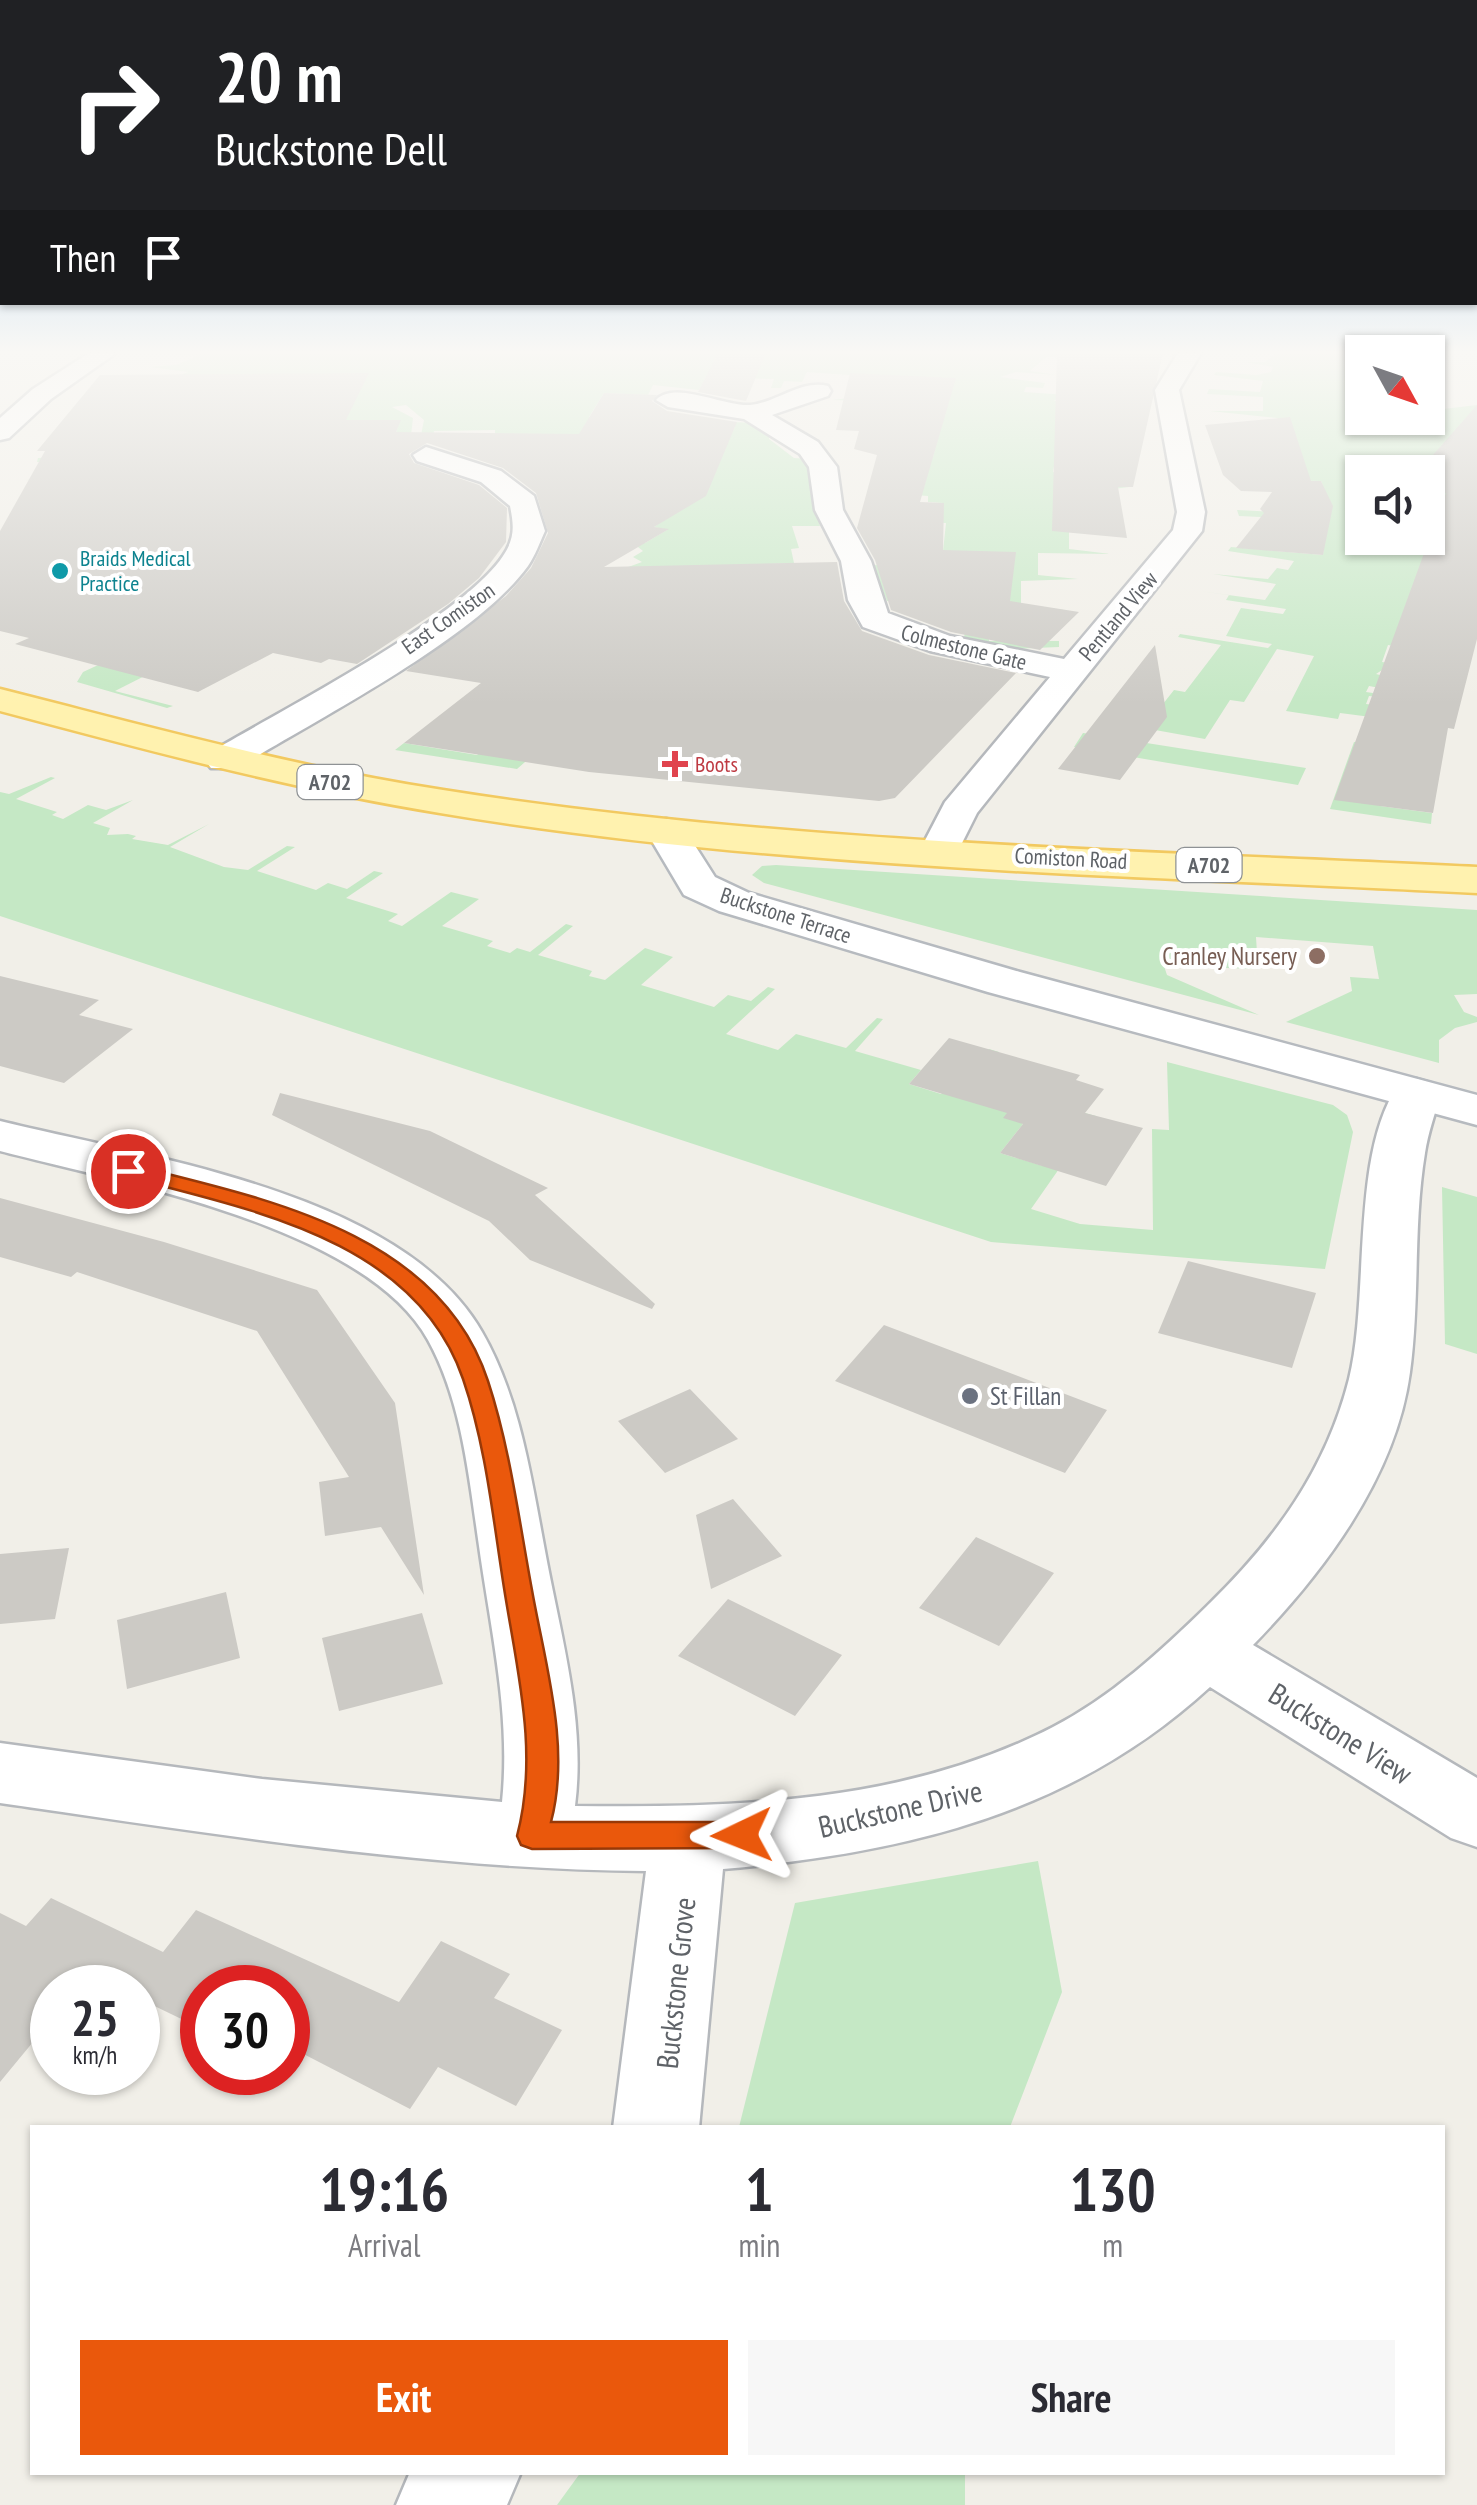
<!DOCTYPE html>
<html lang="en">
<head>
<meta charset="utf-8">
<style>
	body { margin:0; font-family:"PT Sans Narrow",sans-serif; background:#f7f7f7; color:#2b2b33; height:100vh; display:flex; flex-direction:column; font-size:38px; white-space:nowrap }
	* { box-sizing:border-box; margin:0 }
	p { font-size:32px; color:#7c7c81 }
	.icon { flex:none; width:55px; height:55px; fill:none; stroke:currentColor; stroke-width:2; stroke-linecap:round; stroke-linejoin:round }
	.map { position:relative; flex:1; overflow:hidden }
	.drawer { position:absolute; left:30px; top:2125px; width:1415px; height:350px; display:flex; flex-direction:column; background:#fff; border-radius:0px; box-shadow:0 2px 8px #0004 }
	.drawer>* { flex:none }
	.hud { position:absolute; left:0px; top:0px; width:1478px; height:305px; box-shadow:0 2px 8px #0004; background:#202124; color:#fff; overflow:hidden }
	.needle { width:65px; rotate:130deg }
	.tools { position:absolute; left:1345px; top:335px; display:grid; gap:20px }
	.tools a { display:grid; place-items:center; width:100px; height:100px; border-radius:0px; background:#fff; box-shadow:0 2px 8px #0004; font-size:50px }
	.speed { position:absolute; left:30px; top:1965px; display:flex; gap:20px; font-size:50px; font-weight:700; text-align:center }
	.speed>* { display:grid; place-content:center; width:130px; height:130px; border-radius:50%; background:#fff; box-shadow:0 2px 8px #0004; line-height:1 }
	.speed small { font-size:25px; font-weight:400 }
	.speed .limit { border:15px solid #d22; background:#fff; color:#111 }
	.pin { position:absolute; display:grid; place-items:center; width:85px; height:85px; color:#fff; margin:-42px; border:5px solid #fff; border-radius:50%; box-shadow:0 2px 10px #0007 }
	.me { position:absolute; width:110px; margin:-55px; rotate:268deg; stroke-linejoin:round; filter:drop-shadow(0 0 8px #0008) }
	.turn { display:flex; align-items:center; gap:35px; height:210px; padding:0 50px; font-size:45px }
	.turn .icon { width:130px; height:130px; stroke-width:2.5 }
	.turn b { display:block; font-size:70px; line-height:85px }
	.then { display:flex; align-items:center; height:95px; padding:0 50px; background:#0003; gap:20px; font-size:38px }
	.eta { display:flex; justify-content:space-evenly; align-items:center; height:170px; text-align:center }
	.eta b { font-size:60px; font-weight:700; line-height:70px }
	.cta { display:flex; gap:20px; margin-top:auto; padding:20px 50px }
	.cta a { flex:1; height:115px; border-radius:0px; background:#ea580c; color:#fff; font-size:40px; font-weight:700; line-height:115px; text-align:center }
	.cta a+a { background:#f7f7f7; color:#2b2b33 }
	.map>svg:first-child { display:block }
	.green { fill:#c5e8c5 }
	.building { fill:#cccac5 }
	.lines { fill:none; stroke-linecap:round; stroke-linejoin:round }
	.street-casing { stroke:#b5b8bc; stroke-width:5 }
	.secondary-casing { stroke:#b6babf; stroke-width:5 }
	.primary-casing { stroke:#f2c960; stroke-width:5 }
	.street { fill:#fff; fill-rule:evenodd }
	.secondary { fill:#fff; fill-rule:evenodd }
	.primary { fill:#fff2af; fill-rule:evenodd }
	.route { fill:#ea580c; stroke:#983908; stroke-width:2.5 }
	.culture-dot { fill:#0f9aa8; stroke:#fff; stroke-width:4 }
	.health-dot { fill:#e0444e; stroke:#fff; stroke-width:4 }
	.education-dot { fill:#8d6e63; stroke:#fff; stroke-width:4 }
	.worship-dot { fill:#6b7280; stroke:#fff; stroke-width:4 }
	.labels { text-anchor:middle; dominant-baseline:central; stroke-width:8; stroke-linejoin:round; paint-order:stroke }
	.far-culture-label { font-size:22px; fill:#0d838f; stroke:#fff; text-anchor:start }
	.far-street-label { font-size:22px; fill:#5f6368; stroke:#fff }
	.far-health-label { font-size:22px; fill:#be3a42; stroke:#fff; text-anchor:start }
	.shield { fill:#fff; stroke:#8f9295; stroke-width:2.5 }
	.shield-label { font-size:22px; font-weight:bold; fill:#5f6368 }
	.education-label { font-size:25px; fill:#785e54; stroke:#fff; text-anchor:end }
	.worship-label { font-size:25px; fill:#5b616d; stroke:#fff; text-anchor:start }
	.near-street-label { font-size:30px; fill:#5f6368; stroke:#fff }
</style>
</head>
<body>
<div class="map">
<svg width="1477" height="2505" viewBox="0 0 1477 2505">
	<rect width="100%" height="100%" fill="#f1efe8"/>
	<path class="green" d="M157 353H1047L1113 360 1046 357 1030 371 1057 375 1016 372 1000 377 1045 383 1043 388 1026 387 1024 392 1096 397 1054 400 1064 407 1065 419H1082L1067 422 1068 449 1110 452 1070 451V466H1054L1053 472 1084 478 1085 485 1129 487 1081 493 1080 520 1125 524 1069 522V549L1111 554 1038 553V575L1078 579 1021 581V605L1064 610 1019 612V624L988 623 989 641H1059V647L1008 649 964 638 969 605 956 604 957 588 897 586 899 602 887 601 873 565 946 568 948 558 902 552 943 551 946 523 882 520 914 518 916 507 943 508V503L928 502V496L868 491 869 485 924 487 927 475 915 474 916 466 875 460 933 457 936 445 859 441 893 440 896 424 837 422 866 421 871 401 832 400 885 394 872 393 876 377 807 372 802 382 784 381 781 388H771L774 379 706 377 699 390 653 385 648 395 604 393 589 417 632 420 642 411 640 419 674 420 671 429 676 430 674 435 730 437 735 427 729 426 731 422 759 423 771 429 769 439 794 458 809 459 811 494 820 526H792L799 548 791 549 794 563 745 565 748 589 810 588 811 592 710 598 713 623 758 622 759 627 727 632 572 612 584 601 546 596 550 592 582 599 595 591 582 587 596 577 553 566 609 574 642 562 633 557 643 551 638 547 581 533 645 543 667 530 654 527 670 516 626 508 633 503 601 500 641 495V489L652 488 650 475 604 472V468L535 469 589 466 584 456H573L572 449 458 450 509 443V436H495V430L434 431 433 440H420L424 420 406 405 392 407 413 418 411 435H395L400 421H313L358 394 368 374C332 369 301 382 268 388L282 391 281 396 313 395 317 400 295 414H228L218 432H212L188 473H223L229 464H273L260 478H286L288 474 318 473 323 462 358 458 373 462 364 487 304 488 299 499 239 500 230 522 264 524 211 525 192 545H208L202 562 256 561 262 546 282 545 274 567 337 566 339 561 362 560 366 536 392 527 383 519 387 511 413 502 450 500 423 512 438 517 422 524 451 531 445 535 471 542 433 537 380 563 429 574 394 570 351 591 402 603 396 606 307 588 294 595 188 571 151 587 130 583 81 604 48 596 145 554 78 538 84 535 6 529 100 523 103 516H69L73 506 17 503 74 499 83 483 26 480 82 477 98 468H88L90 461 37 462 38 458 98 455 109 439H53L55 436 97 435 120 410 89 409 95 403 140 402 157 389 147 387 151 384 189 372 150 367 176 365 197 356Z
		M1276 353H1362V418H1428V397L1443 409 1477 405V440L1463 503 1428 500V472H1362V538H1428V520L1439 521 1477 553 1426 547 1407 648 1388 645 1382 662 1463 674 1385 668 1376 674 1384 676 1380 688 1369 686 1366 692 1455 705 1369 696 1366 704 1374 705 1371 717 1340 713 1338 719 1286 711 1314 656 1277 649 1244 702 1230 700 1205 739 1144 728 1174 690 1185 692 1221 645 1178 637 1180 634 1268 648 1272 644 1226 636 1241 608 1283 614 1286 609 1226 600 1229 595 1199 591 1265 600 1276 584 1213 574 1268 579 1277 568 1288 570 1294 561 1228 551 1231 547 1323 555 1326 520 1239 516 1237 510 1279 512 1323 486 1321 481 1270 480 1294 431 1277 418 1210 411H1263V397L1207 394 1209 389 1260 392 1263 381 1214 375 1216 372 1257 375 1271 372 1273 367 1245 362H1265Z
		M211 613 196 650 115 691 173 706 167 708 77 682 83 672Z
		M612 686 517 769 395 750 404 743 477 755 535 706Z
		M1083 733 1306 768 1298 785 1074 747Z
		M1354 742 1392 748 1380 806 1432 813 1431 824 1330 809Z
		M51 777 55 778 16 799 57 812 52 815 63 819 88 805 106 810 133 800 93 823 110 828 107 835 128 834 136 836 132 839 168 845 209 824 170 847 224 867 248 870 287 846 295 847 257 871 316 890 328 883 347 889 374 871 383 873 346 898 398 914 388 921 402 926 451 892 479 899 442 926 493 941 487 946 510 953 517 948 530 952 566 924 573 926 538 955 592 971 589 976 605 980 645 948 673 957 641 985 714 1007 728 995 751 1001 768 987 775 989 726 1034 778 1050 796 1034 846 1048 877 1018 883 1019 855 1051 921 1070 909 1084 941 1094 955 1080 962 1082 989 1049 999 1052 971 1084 1023 1124 1000 1153 1043 1166 1085 1113 1096 1116 1031 1209 1080 1224 1153 1230 1152 1129 1169 1130 1167 1062 1333 1105 1347 1115 1353 1132 1325 1269 991 1242 0 916V792L9 794Z
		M776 865 1477 910V994L1454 995 1464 1012 1477 1017V1022L1455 1028 1439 1040V1063L1286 1022 1352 991 1350 977 1379 979 1373 946 1256 937 1258 969 1164 966 1167 975 1259 1015 764 883 752 875 762 866Z
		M1442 1187 1477 1197V1354L1445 1344Z
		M1038 1861 1062 1992 1010 2127H739L795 1903Z
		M581 2472 965 2473V2505H557Z"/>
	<path class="building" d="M718 353H766L746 401 698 392Z
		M1057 353H1163L1133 487H1118L1127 538 1052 531Z
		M369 373 346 420H401L396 432 579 434 604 393 657 395 652 401 667 411 737 422 706 496 654 527 669 529 604 567 837 562 844 601 862 631 929 655 1016 673 895 798 879 801 589 772 404 743 481 683 406 671 506 596 531 568 548 533 536 493 503 468 427 443 409 454 414 463 479 485 507 508 506 542 479 578 448 604 357 664 329 659 321 663 273 653 198 692 15 644 29 638 0 631V531L45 451H37L100 375Z
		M850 373 956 378 920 502 944 503 943 550 1016 552 1010 601 1079 612 1040 650 951 632 891 610 875 560 857 528 877 455 854 449 859 431 836 430Z
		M1477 405V639L1454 729 1448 728 1433 813 1334 800 1446 493H1428V472H1418Z
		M1290 417 1311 481H1321L1333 506 1323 555 1236 548 1264 513 1260 509 1272 492 1241 491 1223 475 1205 425Z
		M1155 645 1167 717 1120 780 1058 769Z
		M0 976 99 1000 79 1015 133 1029 64 1083 0 1066Z
		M949 1038 1080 1075 1076 1080 1104 1089 1085 1113 1143 1128 1106 1186 1000 1153 1023 1124 1003 1118 1007 1113 909 1084Z
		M280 1093 430 1131 548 1188 535 1195 655 1304 652 1309 530 1260 489 1221 272 1115Z
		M0 1198 164 1242 317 1290 395 1403 424 1595 381 1527 325 1536 319 1482 349 1477 257 1331 77 1272 71 1277 0 1257Z
		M1188 1261 1316 1293 1292 1368 1158 1333Z
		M884 1325 1107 1410 1065 1473 835 1381Z
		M690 1389 738 1439 665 1473 618 1421Z
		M733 1499 782 1556 711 1589 696 1515Z
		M976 1537 1054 1573 999 1646 919 1608Z
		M69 1548 55 1619 0 1624V1554Z
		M226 1592 240 1658 127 1689 117 1620Z
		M728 1599 842 1655 795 1716 678 1656Z
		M422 1613 443 1684 339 1711 322 1638Z
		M51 1898 163 1952 196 1910 399 2002 441 1941 510 1974 494 1998 562 2030 516 2106 438 2067 410 2109 288 2046V1988H202V2029L138 1998V1988H52V2019L0 2082V1913L26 1926Z"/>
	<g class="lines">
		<defs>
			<path id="street" d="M89 353H116L51 399 9 438 0 440V418L33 389Z
				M1178 353H1201L1179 390 1205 512 1202 531 977 813 954 859 940 862 926 859 920 850 945 802 1050 677 930 651 863 627 848 600 841 561 815 510 809 467 800 454 744 419 668 407 656 400C675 380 724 407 750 405 776 403 801 379 828 386L831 391 828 396 772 415 818 442 837 467 843 510 871 561 888 613 950 636 1064 659 1173 530 1177 512 1155 390Z
				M426 447 501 471 534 496 545 531C540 542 535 556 528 566 475 639 317 719 237 768H211L205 760 211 752C281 710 462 618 503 556 515 538 514 526 510 506L481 482 417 461 413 455Z
				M1416 1079 1433 1084 1441 1094C1435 1113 1428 1133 1425 1153 1413 1225 1420 1300 1410 1372 1396 1477 1324 1572 1253 1645L1477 1778V1847L1451 1838 1210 1687C1072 1814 905 1853 723 1869L699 2128H613L646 1871C428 1869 215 1834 0 1803V1743L262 1779 502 1802C511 1715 491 1632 479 1546 469 1478 462 1401 428 1340 365 1226 119 1182 0 1151V1121C145 1157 402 1192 482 1332 520 1398 531 1477 545 1551 560 1634 586 1720 575 1806 737 1808 906 1803 1053 1727 1111 1697 1161 1651 1207 1606 1274 1541 1326 1470 1349 1379 1370 1295 1350 1154 1399 1084Z
				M410 2472H521L507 2505H396Z"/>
			<path id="secondary" d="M666 819 680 822 715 877 749 893 1020 972 1477 1095V1125L988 992 719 911 684 895 646 831 652 822Z"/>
			<path id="primary" d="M0 689C147 726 293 767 443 790 785 844 1132 850 1477 867V893C1131 875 783 870 440 813 292 789 146 750 0 711Z"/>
		</defs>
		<use href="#street" class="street-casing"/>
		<use href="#secondary" class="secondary-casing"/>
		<use href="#primary" class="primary-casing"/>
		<use href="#street" class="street"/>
		<use href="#secondary" class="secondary"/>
		<use href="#primary" class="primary"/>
	</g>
	<linearGradient id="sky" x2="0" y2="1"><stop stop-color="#8fc3f1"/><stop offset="0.5" stop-color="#f9f8f5"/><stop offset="1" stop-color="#f9f8f5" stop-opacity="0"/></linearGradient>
	<rect width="1477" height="704" fill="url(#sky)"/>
	<path class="route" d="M128 1164C262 1198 439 1231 488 1381 510 1448 519 1520 532 1590 545 1664 571 1747 551 1822H742L753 1826 757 1835 753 1844 742 1848 532 1849 521 1845 517 1836C539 1753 517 1671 504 1588 493 1519 486 1446 463 1379 415 1238 246 1209 120 1175L117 1171Z"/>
	<circle class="culture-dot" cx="60" cy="571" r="10"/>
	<path class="health-dot" d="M670 749h10v10h10v10h-10v10h-10v-10h-10v-10h10z"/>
	<circle class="education-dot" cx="1317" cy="956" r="10"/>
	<circle class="worship-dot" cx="970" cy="1396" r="10"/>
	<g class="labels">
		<g class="far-culture-label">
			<text x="80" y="558">Braids Medical<tspan x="80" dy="25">Practice</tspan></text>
		</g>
		<g class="far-street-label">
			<text transform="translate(1118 616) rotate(-50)">Pentland View</text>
			<text transform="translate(448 618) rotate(-35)">East Comiston</text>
			<text transform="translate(964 647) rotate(14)">Colmestone Gate</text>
			<text transform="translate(1071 858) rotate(3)">Comiston Road</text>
			<text transform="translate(786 915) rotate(18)">Buckstone Terrace</text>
		</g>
		<g class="far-health-label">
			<text x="695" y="764">Boots</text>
		</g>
		<g class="shield">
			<rect x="297.5" y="765" width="65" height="34" rx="8"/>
			<rect x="1176.5" y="848" width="65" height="34" rx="8"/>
		</g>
		<g class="shield-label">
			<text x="330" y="782">A702</text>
			<text x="1209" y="865">A702</text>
		</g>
		<g class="education-label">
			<text x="1297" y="956">Cranley Nursery</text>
		</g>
		<g class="worship-label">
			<text x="990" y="1396">St Fillan</text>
		</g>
		<g class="near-street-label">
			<text transform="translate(1341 1733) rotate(32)">Buckstone View</text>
			<text transform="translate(900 1808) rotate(-13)">Buckstone Drive</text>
			<text transform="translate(675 1983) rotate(-84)">Buckstone Grove</text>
		</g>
	</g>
</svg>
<div class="tools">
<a><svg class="needle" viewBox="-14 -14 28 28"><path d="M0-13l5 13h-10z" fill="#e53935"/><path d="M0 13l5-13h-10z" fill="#7c7c81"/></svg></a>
<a><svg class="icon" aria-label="sound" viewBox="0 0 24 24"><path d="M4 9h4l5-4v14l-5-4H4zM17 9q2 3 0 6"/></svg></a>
</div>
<div class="speed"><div>25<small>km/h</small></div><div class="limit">30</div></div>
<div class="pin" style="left:128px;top:1171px;background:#d93025"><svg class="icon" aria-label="arrive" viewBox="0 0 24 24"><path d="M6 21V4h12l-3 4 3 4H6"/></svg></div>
<svg class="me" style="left:742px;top:1835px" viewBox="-20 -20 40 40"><path d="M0-17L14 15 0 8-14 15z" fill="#ea580c" stroke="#fff" stroke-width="4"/></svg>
<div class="hud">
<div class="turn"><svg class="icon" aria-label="right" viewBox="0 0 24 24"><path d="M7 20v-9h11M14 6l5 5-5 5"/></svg><div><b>20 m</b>Buckstone Dell</div></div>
<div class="then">Then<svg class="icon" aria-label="arrive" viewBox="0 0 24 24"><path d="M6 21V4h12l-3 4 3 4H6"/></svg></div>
</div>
<section class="drawer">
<div class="eta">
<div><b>19:16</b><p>Arrival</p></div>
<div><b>1</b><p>min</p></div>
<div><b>130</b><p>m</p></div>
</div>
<div class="cta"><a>Exit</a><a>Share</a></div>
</section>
</div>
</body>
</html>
